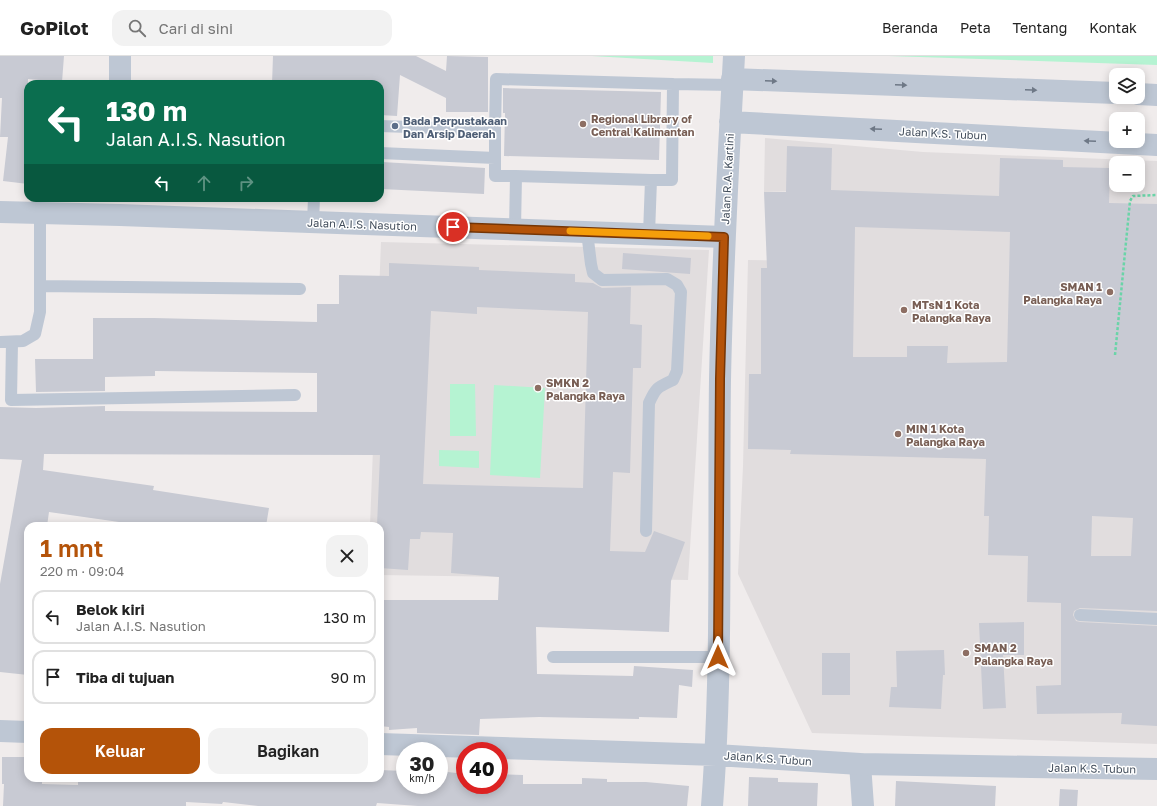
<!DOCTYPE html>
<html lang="id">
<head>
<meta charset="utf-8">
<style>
	body { margin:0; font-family:"Golos Text",sans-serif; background:#f2f2f2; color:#222; height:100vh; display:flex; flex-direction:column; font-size:15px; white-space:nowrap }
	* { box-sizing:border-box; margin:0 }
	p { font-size:13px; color:#767676 }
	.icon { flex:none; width:22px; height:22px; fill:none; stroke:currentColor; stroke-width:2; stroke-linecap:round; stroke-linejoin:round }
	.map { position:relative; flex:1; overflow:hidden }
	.side { position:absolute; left:24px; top:466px; width:360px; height:260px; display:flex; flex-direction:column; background:#fff; border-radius:12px; box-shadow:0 2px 10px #0003 }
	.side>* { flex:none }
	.top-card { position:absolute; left:24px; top:24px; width:360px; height:122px; border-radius:12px; box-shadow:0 2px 10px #0003; background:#0b6e4f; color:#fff; overflow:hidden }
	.controls { position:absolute; left:1109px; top:12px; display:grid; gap:8px }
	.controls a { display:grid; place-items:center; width:36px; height:36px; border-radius:8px; background:#fff; box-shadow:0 2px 10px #0003; font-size:20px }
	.speed { position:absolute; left:396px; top:686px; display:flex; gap:8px; font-size:20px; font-weight:700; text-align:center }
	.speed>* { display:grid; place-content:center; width:52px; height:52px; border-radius:50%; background:#fff; box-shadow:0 2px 10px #0003; line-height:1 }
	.speed small { font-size:10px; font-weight:400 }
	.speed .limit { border:6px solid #d22; background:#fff; color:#111 }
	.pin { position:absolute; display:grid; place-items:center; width:34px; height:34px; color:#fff; margin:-17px; border:2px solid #fff; border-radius:50%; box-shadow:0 1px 4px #0007 }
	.me { position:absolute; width:44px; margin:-22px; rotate:0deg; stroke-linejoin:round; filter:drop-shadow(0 0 3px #0008) }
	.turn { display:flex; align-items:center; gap:14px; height:84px; padding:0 16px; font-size:18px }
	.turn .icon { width:52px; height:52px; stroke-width:2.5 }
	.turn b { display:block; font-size:28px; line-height:34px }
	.lanes { display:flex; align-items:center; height:38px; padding:0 16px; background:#0003; justify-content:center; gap:20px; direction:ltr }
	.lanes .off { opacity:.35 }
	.round { display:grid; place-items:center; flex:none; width:42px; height:42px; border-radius:12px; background:#f2f2f2 }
	.overview { display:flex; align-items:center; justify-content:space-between; height:68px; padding:0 16px }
	h1 { font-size:24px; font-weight:600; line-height:30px; color:#b45309 }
	.action { display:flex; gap:8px; margin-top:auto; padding:8px 16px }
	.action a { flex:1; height:46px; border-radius:12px; background:#b45309; color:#fff; font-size:16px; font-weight:600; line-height:46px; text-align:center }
	.action a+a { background:#f2f2f2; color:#222 }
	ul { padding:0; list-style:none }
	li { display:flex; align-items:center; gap:12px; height:54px; margin:0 8px 6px; padding:0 8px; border:2px solid #e0e0e0; border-radius:12px }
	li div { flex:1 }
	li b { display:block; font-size:15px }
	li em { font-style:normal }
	header { display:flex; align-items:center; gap:24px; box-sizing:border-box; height:56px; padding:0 20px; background:#fff; border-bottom:1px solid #e0e0e0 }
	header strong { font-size:19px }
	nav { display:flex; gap:22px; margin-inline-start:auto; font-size:14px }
	.search { width:280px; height:36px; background:#f2f2f2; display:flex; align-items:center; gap:10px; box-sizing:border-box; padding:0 14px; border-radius:12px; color:#767676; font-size:15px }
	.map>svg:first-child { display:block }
	.education { fill:#e1ddde; fill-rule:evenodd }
	.green { fill:#b5f3d2 }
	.building { fill:#c8cad3; fill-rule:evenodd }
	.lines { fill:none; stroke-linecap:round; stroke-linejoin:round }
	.path { stroke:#6ad4a8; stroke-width:2.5; stroke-dasharray:3 2; stroke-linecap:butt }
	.service { stroke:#bec7d4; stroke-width:12 }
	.minor { stroke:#bec7d4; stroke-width:22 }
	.tertiary { stroke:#bec7d4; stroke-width:22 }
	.oneway { fill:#6e7886 }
	.route-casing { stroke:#753606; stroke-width:10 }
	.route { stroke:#b45309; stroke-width:7 }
	.slow { stroke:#f59e0b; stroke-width:7 }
	.education-dot { fill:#8d6e63; stroke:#fff; stroke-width:1.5 }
	.service-dot { fill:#5c6f8a; stroke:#fff; stroke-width:1.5 }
	.labels { text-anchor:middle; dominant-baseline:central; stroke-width:3; stroke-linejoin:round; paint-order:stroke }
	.education-label { font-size:11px; font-weight:bold; fill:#785e54; stroke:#fff; text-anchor:start }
	.service-label { font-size:11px; font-weight:bold; fill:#4e5e75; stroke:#fff; text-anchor:start }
	.street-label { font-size:11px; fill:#434e5c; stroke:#fff }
</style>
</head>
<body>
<header>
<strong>GoPilot</strong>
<div class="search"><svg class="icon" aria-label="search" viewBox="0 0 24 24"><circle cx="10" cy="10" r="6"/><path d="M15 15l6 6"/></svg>Cari di sini</div>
<nav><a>Beranda</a><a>Peta</a><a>Tentang</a><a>Kontak</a></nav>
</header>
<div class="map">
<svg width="1157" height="750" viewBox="0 0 1157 750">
	<rect width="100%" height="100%" fill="#f0ecec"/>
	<path class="education" d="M765 82 923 96 1157 105V688L812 677 738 518 743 410 748 204 798 205 802 135 764 136ZM1116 107H1138V129H1116Z
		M381 186 709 194 688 524 380 519V470H370Z"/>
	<path class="green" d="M592 0H713V7Z
		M889 0H1157V9Z
		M450 328H475L476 380H450Z
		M494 329 545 332 540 422 490 419Z
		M439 394 479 395V412L439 410Z"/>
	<path class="building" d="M0 0H64L62 26 28 23 26 96H28V128L3 125 8 81H0L2 42H0Z
		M273 0H416L446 15 447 0 488 1V56H446V42L400 19 397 60 380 59V28H272Z
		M503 32 661 36 659 104 504 100 505 57H503Z
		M787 90 832 92 831 134 999 140 1000 102 1063 104V111L1110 112 1109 147 1157 148V555L1080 552 1074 555 1073 559 1076 565 1080 566 1157 570V670L1121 668 1122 657 1037 658 1036 630 1061 629V547L1027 546 1028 500 988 499 989 460H984L986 403 790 398 791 394 748 393 749 318H761V212H767L764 136H786ZM855 171 1010 176 1007 306 947 307 948 290H907V301H853ZM1092 460 1133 462 1131 500H1091Z
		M382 106 485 112 484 138 381 133Z
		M623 197 691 202 690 218 622 213Z
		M389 207 479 211V214L575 218V226L593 227 602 232 631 231 630 268 642 269 641 312H633L630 417 613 416 610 495 645 496 654 475 685 486 671 525 669 576 536 571 537 618 633 620 634 610 693 614 692 631 679 629 677 662 639 661V663L539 661 480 663 479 679 417 677V672L389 674V671L380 670V544H498L499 521 451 517 453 477 421 476 420 483H410L408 514 380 512V470H377L380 399 44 398 43 414 154 430 153 434 269 452 266 470H147L49 456 47 470H28V619L0 616V528L22 404 0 403V351L36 352 105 350V355L317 356V317L155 315V320L105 321V335L36 336 35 303H93V262H154L317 266V248H339V219L389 220ZM477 251 588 256 583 432 423 428 431 255 477 258Z
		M1024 566V599H1003L1006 652 983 653 979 567Z
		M944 594 945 619H943L941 653 889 651 891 631H897L896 595Z
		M822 597H850V639H822Z
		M2 701H28V722H42V728L78 729V722H380V714L405 715V729H439V715L465 718V729H499V718L523 719V728H582V722L607 723V726H646L689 730 687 750H418L377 747 376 750H258L223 746 222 748 186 746V750H3L4 728H2Z
		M749 721 778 722V726L818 727 817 750H748Z
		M896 725 996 730 995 750H895Z
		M1060 733 1078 734 1077 750H1059Z"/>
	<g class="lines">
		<path class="path" d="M1115 299 1130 145 1133 140 1157 139"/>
		<path class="service" d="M673 28 732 29
			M380 70 495 74V102
			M495 74 496 23 673 28 672 124H651
			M380 97 495 102V120H516
			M313 166 314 142
			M515 173 516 120 651 124 649 178
			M587 176 591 208 593 217 602 224 667 223 677 229 681 236 677 315 673 324C658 331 656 331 649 347L646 475
			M40 230 300 233
			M0 286 23 285 35 278 40 256V158
			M12 286 11 344 295 339
			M1080 559 1157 563
			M553 601H718"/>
		<path class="minor" d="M120 28V0
			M0 156 120 159 724 181
			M860 708 863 750"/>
		<path class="tertiary" d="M732 23 1116 37
			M1138 38 1157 39
			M730 66 1157 89
			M0 675 28 676
			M380 688 716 699 860 708 1157 713
			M712 750C723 608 718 466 720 324 722 216 728 108 734 0"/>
	</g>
	<defs><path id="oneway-solid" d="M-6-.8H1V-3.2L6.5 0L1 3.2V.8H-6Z"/></defs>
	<g class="oneway">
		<use href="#oneway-solid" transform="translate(771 25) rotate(2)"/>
		<use href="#oneway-solid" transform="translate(901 29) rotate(2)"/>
		<use href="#oneway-solid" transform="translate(1031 34) rotate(2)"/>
		<use href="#oneway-solid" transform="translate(876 73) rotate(-177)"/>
		<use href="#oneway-solid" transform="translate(1090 85) rotate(-177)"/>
	</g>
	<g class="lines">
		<defs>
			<path id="route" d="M453 171 724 181 720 323 718 601"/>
		</defs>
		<use href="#route" class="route-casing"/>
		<use href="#route" class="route"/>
		<path class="slow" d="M570 175 708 180"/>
	</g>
	<g class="education-dot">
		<circle cx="583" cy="68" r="4"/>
		<circle cx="1110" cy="236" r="4"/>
		<circle cx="904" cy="254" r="4"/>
		<circle cx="538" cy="332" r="4"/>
		<circle cx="898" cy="378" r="4"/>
		<circle cx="966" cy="597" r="4"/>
	</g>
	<circle class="service-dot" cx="395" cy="70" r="4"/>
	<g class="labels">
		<g class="education-label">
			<text x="591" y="62">Regional Library of<tspan x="591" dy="13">Central Kalimantan</tspan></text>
			<text x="1102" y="230" text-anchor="end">SMAN 1<tspan x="1102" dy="13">Palangka Raya</tspan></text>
			<text x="912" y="248">MTsN 1 Kota<tspan x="912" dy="13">Palangka Raya</tspan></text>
			<text x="546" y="326">SMKN 2<tspan x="546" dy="13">Palangka Raya</tspan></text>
			<text x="906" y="372">MIN 1 Kota<tspan x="906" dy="13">Palangka Raya</tspan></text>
			<text x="974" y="591">SMAN 2<tspan x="974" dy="13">Palangka Raya</tspan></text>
		</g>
		<g class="service-label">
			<text x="403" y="64">Bada Perpustakaan<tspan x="403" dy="13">Dan Arsip Daerah</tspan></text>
		</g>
		<g class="street-label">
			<text transform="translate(943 77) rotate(3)">Jalan K.S. Tubun</text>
			<text transform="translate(727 123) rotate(-87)">Jalan R.A. Kartini</text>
			<text transform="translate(362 168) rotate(2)">Jalan A.I.S. Nasution</text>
			<text transform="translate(768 702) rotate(4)">Jalan K.S. Tubun</text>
			<text transform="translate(1092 712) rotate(1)">Jalan K.S. Tubun</text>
		</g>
	</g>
</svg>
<div class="controls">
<a><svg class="icon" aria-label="layers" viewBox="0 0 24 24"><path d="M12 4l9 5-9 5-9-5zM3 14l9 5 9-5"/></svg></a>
<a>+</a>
<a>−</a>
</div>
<div class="speed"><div>30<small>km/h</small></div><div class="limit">40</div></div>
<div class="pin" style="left:453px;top:171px;background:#d93025"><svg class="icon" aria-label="arrive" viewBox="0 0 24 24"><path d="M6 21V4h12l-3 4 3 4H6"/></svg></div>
<svg class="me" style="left:718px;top:601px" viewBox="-20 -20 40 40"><path d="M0-17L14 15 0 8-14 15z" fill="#b45309" stroke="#fff" stroke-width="4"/></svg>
<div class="top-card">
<div class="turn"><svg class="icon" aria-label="left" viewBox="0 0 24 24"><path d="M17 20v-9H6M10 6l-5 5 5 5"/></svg><div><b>130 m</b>Jalan A.I.S. Nasution</div></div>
<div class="lanes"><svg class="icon" aria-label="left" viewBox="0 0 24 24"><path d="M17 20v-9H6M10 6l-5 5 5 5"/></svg><svg class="icon off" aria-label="ahead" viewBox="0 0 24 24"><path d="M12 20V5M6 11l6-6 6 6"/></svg><svg class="icon off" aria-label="right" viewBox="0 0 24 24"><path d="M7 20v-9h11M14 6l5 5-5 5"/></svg></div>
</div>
<section class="side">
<div class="overview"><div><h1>1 mnt</h1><p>220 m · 09:04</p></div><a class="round"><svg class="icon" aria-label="close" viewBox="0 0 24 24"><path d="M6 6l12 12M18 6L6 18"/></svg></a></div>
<ul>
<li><svg class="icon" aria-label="left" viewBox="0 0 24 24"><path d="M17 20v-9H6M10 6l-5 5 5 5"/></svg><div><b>Belok kiri</b><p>Jalan A.I.S. Nasution</p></div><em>130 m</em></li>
<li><svg class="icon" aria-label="arrive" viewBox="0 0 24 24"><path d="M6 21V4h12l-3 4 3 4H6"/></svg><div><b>Tiba di tujuan</b></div><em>90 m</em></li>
</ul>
<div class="action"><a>Keluar</a><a>Bagikan</a></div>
</section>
</div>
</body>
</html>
